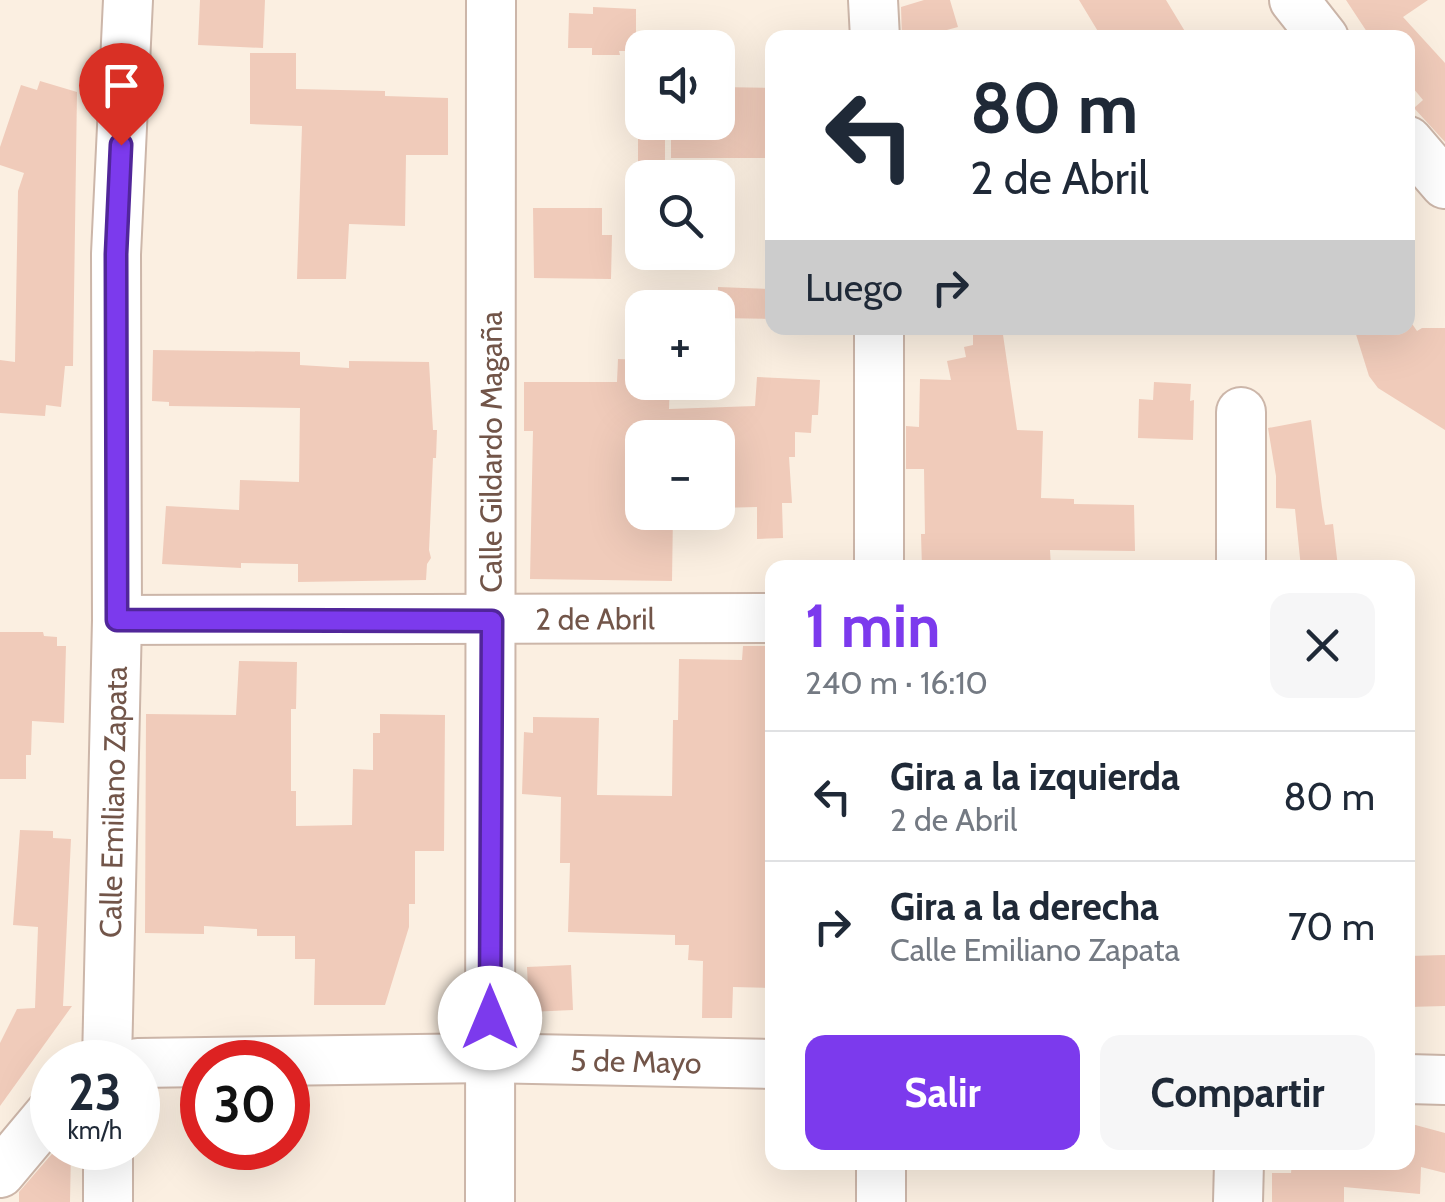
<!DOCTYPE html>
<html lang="es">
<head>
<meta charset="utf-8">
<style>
	body { margin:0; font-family:Cabin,sans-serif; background:#f6f6f7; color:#1f2937; height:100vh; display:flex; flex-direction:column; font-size:38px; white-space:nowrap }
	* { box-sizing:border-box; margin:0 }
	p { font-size:32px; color:#747a83 }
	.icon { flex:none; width:55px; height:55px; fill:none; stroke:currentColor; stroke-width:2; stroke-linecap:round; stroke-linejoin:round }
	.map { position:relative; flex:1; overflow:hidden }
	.side { position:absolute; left:765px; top:560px; width:650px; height:610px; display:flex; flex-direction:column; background:#fff; border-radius:20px; box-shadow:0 10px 40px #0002 }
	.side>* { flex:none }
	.hud { position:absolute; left:765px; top:30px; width:650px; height:305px; border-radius:20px; box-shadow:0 10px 40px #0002; background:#fff; color:#1f2937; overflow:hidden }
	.controls { position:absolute; left:625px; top:30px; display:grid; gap:20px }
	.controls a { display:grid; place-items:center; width:110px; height:110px; border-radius:20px; background:#fff; box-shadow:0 10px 40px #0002; font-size:50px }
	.speed { position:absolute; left:30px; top:1040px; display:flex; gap:20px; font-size:50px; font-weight:700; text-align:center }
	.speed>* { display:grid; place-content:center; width:130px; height:130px; border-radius:50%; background:#fff; box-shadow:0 10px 40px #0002; line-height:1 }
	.speed small { font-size:25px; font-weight:400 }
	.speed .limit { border:15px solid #d22; background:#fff; color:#111 }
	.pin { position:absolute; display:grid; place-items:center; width:85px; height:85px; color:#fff; margin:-102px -42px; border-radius:50% 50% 50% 0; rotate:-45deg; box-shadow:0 0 10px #0007 }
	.pin .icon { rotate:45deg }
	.me { position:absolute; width:110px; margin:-55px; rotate:0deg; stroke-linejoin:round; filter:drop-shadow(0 0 8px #0008) }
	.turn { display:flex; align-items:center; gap:35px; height:210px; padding:0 40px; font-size:45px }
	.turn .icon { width:130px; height:130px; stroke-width:2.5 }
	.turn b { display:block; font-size:70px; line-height:85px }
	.then { display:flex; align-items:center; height:95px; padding:0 40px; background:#0003; gap:20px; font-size:38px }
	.round { display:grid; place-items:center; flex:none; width:105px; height:105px; border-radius:20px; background:#f6f6f7 }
	.overview { display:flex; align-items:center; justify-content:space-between; height:170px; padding:0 40px }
	h1 { font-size:60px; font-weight:700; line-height:75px; color:#7c3aed }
	.button { display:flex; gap:20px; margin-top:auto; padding:20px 40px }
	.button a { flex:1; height:115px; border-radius:20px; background:#7c3aed; color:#fff; font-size:40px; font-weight:700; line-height:115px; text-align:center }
	.button a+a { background:#f6f6f7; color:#1f2937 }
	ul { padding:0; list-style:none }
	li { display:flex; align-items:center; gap:30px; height:130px; padding:0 40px; border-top:2px solid #e0e1e3 }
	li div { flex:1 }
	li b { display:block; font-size:38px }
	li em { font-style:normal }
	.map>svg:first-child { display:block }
	.building { fill:#f0cbba }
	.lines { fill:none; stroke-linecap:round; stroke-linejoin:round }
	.minor-casing { stroke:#ccb6a9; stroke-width:52 }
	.minor { stroke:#fff; stroke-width:48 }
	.route-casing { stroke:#51269a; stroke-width:25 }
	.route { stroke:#7c3aed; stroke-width:18 }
	.labels { text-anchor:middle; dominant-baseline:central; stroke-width:10; stroke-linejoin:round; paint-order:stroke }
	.street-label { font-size:30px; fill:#725549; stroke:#fff4e7 }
</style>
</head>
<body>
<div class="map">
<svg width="1445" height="1202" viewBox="0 0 1445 1202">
	<rect width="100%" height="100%" fill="#fbefe1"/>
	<path class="building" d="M200 0H265L263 48 198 45Z
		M924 0H950L958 27 917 38H902L901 7Z
		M1079 0H1166L1189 38H1102Z
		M1346 0H1428L1403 17 1445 63V142L1414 108 1423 100 1408 82V38H1371Z
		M593 7 636 9V51H619L620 55H592V48H568L569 13 593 14Z
		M250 53H296V89L385 91V96L448 98V155H406L405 226 349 224 346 279H297L302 126 250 124Z
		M40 81 77 92 73 366H65L61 407 46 405 45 416 0 413V360L15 362 18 191 24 173 0 165V147L21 85 37 90Z
		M718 87 772 88V158H671V122H718Z
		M638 137H665V178H638Z
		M533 208H602V235H612L611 279 534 278Z
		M718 287 772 289V319L718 318Z
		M1408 318 1417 331 1422 328H1445V430L1378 388 1369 376 1354 328H1408Z
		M973 328H1002L1017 430 1043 431 1041 498 1074 499V504L1134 505 1135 551 1050 550 1051 568H922L921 534H925L924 469H906V426L919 427 920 379 951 380 947 361 966 357 964 347 973 345Z
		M153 350 300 352V365L349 368V361L429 362 433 430H437L436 458H433L429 550 431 558 427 564 426 580 298 582V564L241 563V568L162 564 166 506 239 510 240 480 299 482 300 408 169 406V402L152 401Z
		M618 359 642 360V382H670L669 409 755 406 757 377 820 380 818 415H812L811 433 795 432V457H789L792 503H782L783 538 757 539V507L718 508V435L646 433V438H642V512H673L672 581 530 579 533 431H524V382H617Z
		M1154 382 1191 384 1190 401 1194 400 1193 440 1138 438 1139 399 1153 400Z
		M1311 420 1322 507 1325 525 1333 524 1338 567 1301 568 1295 509 1276 508V476L1268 428Z
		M0 632H43L44 636 57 637V646H66L64 723 32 721 31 755H26V779H0Z
		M743 646H768V661H772V988L733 987 732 1018H702L703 961 688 960 689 945H675V935L568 932 570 863H560L561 797 522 794 524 732 533 733V717L599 718 597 795 672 796 673 720H678L679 659 742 660Z
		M239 661 297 662 296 709H291V791H296V826L352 825 353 769 373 770V733H380V714L445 715 444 851H415V904H409V927L385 1005H314L315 959H295V936H257V929L204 926V934L145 933 146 714 236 715Z
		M20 830 53 831V838L71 839 63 1006H72L0 1106V1043L17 1009 35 1008 38 927 13 925Z
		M1445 955V1006L1408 1007V956Z
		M571 965 573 1010 529 1012 527 967Z
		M1408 1123 1445 1133V1173L1421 1167 1420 1194 1344 1187V1202H1272V1173H1291L1292 1162H1408Z
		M57 1148H71L70 1202H19V1192Z"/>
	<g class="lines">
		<defs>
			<g id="minor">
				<path d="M873 0 875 38"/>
				<path d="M1294 0 1324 38"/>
				<path d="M1408 141 1445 184"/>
				<path d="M879 568V328"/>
				<path d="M1241 568V412"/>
				<path id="s1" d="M117 620 772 618"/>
				<path id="s2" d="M107 1062 117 620 116 254 128 0"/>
				<path id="s3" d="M138 1063 489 1058 772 1064"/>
				<path d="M1408 1079 1445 1080"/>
				<path d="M108 1148V1202"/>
				<path d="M0 1173 52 1111"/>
				<path id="s4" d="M490 1202 491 0"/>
				<path d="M881 1202V1162"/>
				<path d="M1238 1202 1239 1162"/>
			</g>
		</defs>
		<use href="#minor" class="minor-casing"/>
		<use href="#minor" class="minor"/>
	</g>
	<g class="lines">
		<defs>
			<path id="route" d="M121 145 116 254 117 620 492 621 490 1018"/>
		</defs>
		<use href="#route" class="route-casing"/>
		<use href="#route" class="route"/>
	</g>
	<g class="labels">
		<g class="street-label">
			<text stroke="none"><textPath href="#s4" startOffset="750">Calle Gildardo Magaña</textPath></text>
			<text stroke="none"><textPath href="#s1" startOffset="478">2 de Abril</textPath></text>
			<text stroke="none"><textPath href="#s2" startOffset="260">Calle Emiliano Zapata</textPath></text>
			<text stroke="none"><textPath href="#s3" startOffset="498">5 de Mayo</textPath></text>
		</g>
	</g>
</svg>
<div class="controls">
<a><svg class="icon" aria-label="sound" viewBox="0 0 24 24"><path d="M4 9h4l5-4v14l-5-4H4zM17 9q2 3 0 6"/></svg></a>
<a><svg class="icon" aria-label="search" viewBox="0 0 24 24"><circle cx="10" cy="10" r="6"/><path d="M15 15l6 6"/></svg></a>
<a>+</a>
<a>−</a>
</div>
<div class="speed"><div>23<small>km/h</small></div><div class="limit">30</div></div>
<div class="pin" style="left:121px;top:145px;background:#d93025"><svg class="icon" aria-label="arrive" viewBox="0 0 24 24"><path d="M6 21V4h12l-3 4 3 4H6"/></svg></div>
<svg class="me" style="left:490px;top:1018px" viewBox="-20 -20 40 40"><circle r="19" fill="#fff"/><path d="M0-13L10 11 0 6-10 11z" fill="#7c3aed"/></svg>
<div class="hud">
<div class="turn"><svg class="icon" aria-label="left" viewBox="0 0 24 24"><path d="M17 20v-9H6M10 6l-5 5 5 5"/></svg><div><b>80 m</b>2 de Abril</div></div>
<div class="then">Luego<svg class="icon" aria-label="right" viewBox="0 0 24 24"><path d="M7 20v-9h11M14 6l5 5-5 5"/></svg></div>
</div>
<section class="side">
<div class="overview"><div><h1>1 min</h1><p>240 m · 16:10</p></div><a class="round"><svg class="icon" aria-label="close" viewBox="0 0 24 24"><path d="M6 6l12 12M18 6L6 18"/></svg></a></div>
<ul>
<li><svg class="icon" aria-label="left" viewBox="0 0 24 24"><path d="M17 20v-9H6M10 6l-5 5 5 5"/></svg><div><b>Gira a la izquierda</b><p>2 de Abril</p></div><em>80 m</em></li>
<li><svg class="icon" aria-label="right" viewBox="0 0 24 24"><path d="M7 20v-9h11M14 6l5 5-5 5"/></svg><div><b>Gira a la derecha</b><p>Calle Emiliano Zapata</p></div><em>70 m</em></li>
</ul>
<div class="button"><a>Salir</a><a>Compartir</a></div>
</section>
</div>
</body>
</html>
